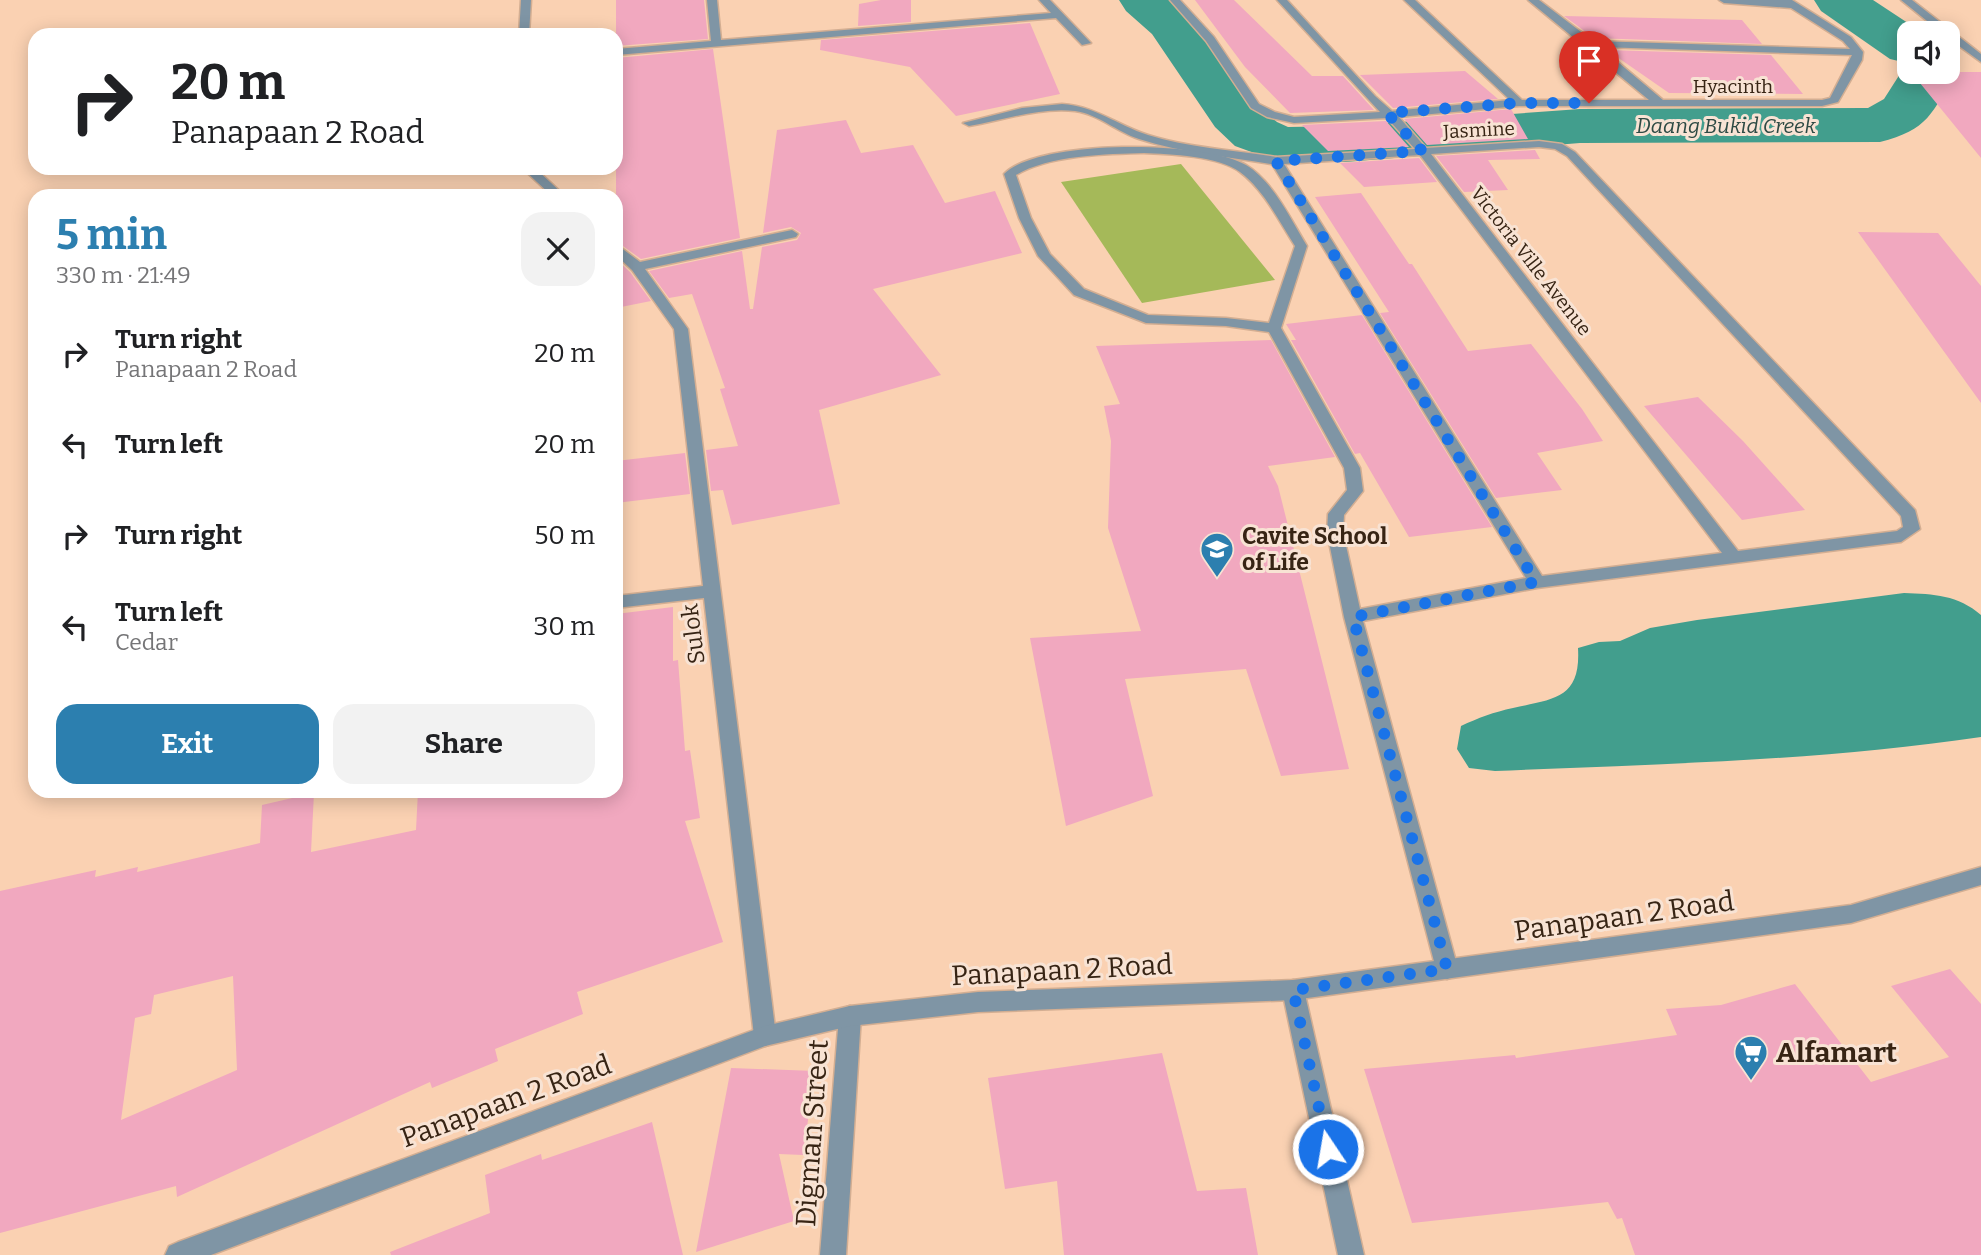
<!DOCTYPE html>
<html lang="en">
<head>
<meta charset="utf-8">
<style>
	body { margin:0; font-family:Bitter,serif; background:#f2f2f2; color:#202124; height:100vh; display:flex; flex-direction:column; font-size:26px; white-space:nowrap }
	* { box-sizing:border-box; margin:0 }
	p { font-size:23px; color:#757577 }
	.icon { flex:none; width:38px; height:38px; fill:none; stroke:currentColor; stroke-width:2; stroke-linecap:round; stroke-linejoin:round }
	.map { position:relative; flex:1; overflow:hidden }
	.panel { position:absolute; left:28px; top:189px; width:595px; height:609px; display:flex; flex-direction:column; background:#fff; border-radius:21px; box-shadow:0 4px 18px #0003 }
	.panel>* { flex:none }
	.guide { position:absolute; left:28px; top:28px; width:595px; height:147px; border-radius:21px; box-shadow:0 4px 18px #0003; background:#fff; color:#202124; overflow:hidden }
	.buttons { position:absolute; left:1897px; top:21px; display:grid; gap:14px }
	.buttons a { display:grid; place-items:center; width:63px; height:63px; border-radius:14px; background:#fff; box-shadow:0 4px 18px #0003; font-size:35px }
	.pin { position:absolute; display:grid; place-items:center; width:60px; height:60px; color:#fff; margin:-72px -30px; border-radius:50% 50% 50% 0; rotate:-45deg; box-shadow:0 0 7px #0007 }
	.pin .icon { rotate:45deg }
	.me { position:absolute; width:77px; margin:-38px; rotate:348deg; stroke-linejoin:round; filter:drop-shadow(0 0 5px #0008) }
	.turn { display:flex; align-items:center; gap:24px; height:147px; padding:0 28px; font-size:32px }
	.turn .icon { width:91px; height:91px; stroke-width:2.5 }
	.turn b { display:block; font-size:49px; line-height:60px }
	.round { display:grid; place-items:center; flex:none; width:74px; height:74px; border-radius:21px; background:#f2f2f2 }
	.overview { display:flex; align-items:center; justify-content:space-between; height:119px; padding:0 28px }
	h1 { font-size:42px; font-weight:700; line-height:52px; color:#2c7faf }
	.primary-button { display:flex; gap:14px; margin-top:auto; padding:14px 28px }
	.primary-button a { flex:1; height:80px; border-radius:21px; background:#2c7faf; color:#fff; font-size:28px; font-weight:700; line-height:80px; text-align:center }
	.primary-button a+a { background:#f2f2f2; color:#202124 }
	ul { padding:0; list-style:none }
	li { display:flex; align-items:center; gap:21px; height:91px; padding:0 28px }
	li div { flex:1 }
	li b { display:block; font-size:26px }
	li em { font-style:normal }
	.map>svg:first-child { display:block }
	.green { fill:#a5b959 }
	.water { fill:#429e8d }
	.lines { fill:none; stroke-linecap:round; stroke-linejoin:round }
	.river { fill:#429e8d; fill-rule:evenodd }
	.building { fill:#f1a8bf; fill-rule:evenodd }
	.service-casing { stroke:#d3ae92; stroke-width:3 }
	.minor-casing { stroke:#d3ae92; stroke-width:3 }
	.tertiary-casing { stroke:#d3ae92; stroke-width:3 }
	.service { fill:#7f95a5; fill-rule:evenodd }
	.minor { fill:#7f95a5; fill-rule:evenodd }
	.tertiary { fill:#7f95a5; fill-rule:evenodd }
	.route { stroke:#1a73e8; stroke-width:12; stroke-dasharray:0 21.6 }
	.labels { text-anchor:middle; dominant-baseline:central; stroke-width:6; stroke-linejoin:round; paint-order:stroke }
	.far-street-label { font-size:19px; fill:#372414; stroke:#f8e3d4 }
	.far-water-label { font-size:21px; font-style:italic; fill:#2d4a44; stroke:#f8e3d4 }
	.poi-label { font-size:23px; font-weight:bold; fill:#372414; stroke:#f8e3d4; text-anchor:start }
	.street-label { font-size:23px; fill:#372414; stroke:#f8e3d4 }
	.near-street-label { font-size:28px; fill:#372414; stroke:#f8e3d4 }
	.near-poi-label { font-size:28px; font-weight:bold; fill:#372414; stroke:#f8e3d4; text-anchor:start }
</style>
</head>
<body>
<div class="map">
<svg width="1981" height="1255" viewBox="0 0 1981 1255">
	<rect width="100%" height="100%" fill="#fad1b2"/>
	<path class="green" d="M1181 164 1275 280 1142 303 1061 182Z"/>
	<path class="water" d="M1904 593C1934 594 1958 595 1981 615V737C1820 761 1657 764 1495 771L1469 768 1457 749 1461 726C1478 718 1494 712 1513 708 1554 699 1581 699 1578 648L1599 642 1620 641 1650 628 1697 620Z"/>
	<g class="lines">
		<path class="river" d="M1119 0H1174L1189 13 1255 103 1277 122 1288 127 1345 126 1580 109 1868 108 1884 99 1907 63 1890 59 1821 11 1814 0H1873L1923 33H1909V72H1948V61L1955 72C1933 113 1928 130 1880 142L1580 143 1345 162 1276 161 1235 146 1215 127 1152 34 1126 11Z"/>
	</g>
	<path class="building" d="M616 0H704L708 39 616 46Z
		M881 0H911V22L858 26 859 4Z
		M1195 0H1234L1312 76H1343L1374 110 1290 113 1245 67Z
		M1564 16 1742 20 1762 44 1594 38Z
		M1030 23 1060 94 956 116 910 67 820 50 821 40Z
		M713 49 740 238 641 259 616 241V58Z
		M1607 50 1771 55 1803 94 1669 93Z
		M1465 71 1498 99 1393 108 1360 75Z
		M1911 72H1981V158Z
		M1511 109 1528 139 1427 145 1404 119Z
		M846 120 861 153 913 145 945 203 995 191 1022 253 873 289 941 375 819 410 840 504 732 525 723 490 711 491 706 450 738 446 720 389 725 388 692 294 669 298 649 271 742 251 750 309H753L762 247 797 240 801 233 791 227 763 233 777 130Z
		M1386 121 1409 147 1328 151 1302 125Z
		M1535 150 1540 159 1488 160 1508 190 1464 192 1436 156Z
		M1419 158 1437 182 1364 187 1340 163Z
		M1361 193 1409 264H1412L1468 351 1531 344 1582 409 1603 441 1537 453 1562 490 1496 498 1380 313 1389 312 1315 197Z
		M1858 232 1938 233 1981 286V403Z
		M616 259 630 272 651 301 616 308Z
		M1362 315 1492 527 1409 537 1360 453 1355 454 1291 340H1296L1286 324Z
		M1271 340 1335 457 1268 466 1278 486 1349 769 1281 776 1246 669 1125 679 1153 796 1066 826 1030 638 1141 631 1108 528 1111 441 1104 406 1120 404 1096 346Z
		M1698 397 1743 441 1805 510 1742 520 1644 406Z
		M685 453 690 494 616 503V461Z
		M673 607V661L678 660 685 751 690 750 700 818 685 821 723 942 577 992 583 1014 495 1049 498 1061 432 1088 430 1082 177 1197 176 1186 0 1233V891L96 870 95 877 138 867 137 872 260 843 262 805 314 793 311 852 416 830 418 791H616V614ZM233 976 237 1070 121 1120 135 1018 151 1014 154 995Z
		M1950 969 1981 1004V1255H1635L1622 1218 1617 1219 1608 1202 1412 1223 1364 1069 1515 1055 1516 1058 1677 1035 1666 1009 1721 1005 1795 984 1871 1082 1949 1057 1891 986Z
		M1162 1053 1197 1191 1246 1188 1258 1255H1064L1057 1181 1005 1189 988 1078Z
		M731 1068 815 1071 803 1155 779 1154 794 1221 696 1252Z
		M652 1122 683 1255H391L390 1252 490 1213 485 1175 541 1154 542 1160Z"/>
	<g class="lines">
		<defs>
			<path id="service" d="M1062 104C1095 106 1117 125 1148 135 1189 148 1234 150 1276 157L1282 161 1276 165C1230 157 1183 153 1139 139 1117 132 1098 114 1075 111 1040 107 1003 120 969 126L963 123 1022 108Z"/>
			<path id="minor" d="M521 0H531L529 35H519Z
				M707 0H717L721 40 1051 13 1039 0H1050L1091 43 1082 45 1056 18 616 55V49L711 41Z
				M1170 0H1180L1214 37 1259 104 1275 112 1294 117 1380 112 1277 0H1287L1375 96 1392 111 1510 100 1404 0H1415L1522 100H1649L1528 0H1539L1593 41 1850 49 1843 41 1791 8 1724 3 1719 0H1792L1851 37 1863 52 1862 60 1838 102 1822 106H1519L1399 117 1426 148 1539 141 1562 144 1575 152 1915 510 1920 529 1901 542 1537 588 1363 621 1458 969 1455 976 1447 979 1439 976 1436 969 1344 617 1327 532 1328 514 1347 490 1344 468 1269 332 1226 326 1146 323 1074 295 1038 256 1019 218 1004 174C1038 139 1204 140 1246 165 1273 181 1291 220 1307 246L1281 328 1360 468 1363 491 1344 515 1343 532 1360 609 1526 578 1270 161 1276 157 1415 149 1387 118 1294 123 1267 117 1251 108 1206 41ZM1600 47 1852 55 1830 98 1822 100H1663ZM1539 147 1555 149 1567 156 1901 516 1903 527 1897 531 1738 551 1431 154ZM1144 153C1170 154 1219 156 1240 172 1264 190 1279 221 1295 246L1269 323 1226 318 1148 315 1084 289 1050 254 1031 218 1016 175C1049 155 1107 154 1144 153ZM1420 155 1722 553 1542 576 1284 164Z
				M1901 0H1912L1981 54V62L1948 38V33H1942Z
				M522 168H535L565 196H552Z
				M792 230 798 234 796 237 645 269 688 329 776 1036 773 1043 765 1046 757 1043 754 1036 704 598 616 608V596L703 586 674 329 632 270 616 255V244L640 262Z
				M1293 980 1301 983 1304 990 1364 1255H1338L1282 990 1285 983Z
				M850 1006 858 1009 861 1016 846 1255H820L839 1016 842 1009Z"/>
			<path id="tertiary" d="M1981 867V885L1851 923 1293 1000 978 1012 850 1026 765 1046 211 1255H165L169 1246 178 1242 765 1026 850 1006 978 992 1293 980 1851 905Z"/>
		</defs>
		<use href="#service" class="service-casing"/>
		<use href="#minor" class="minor-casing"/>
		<use href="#tertiary" class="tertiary-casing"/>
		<use href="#service" class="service"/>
		<use href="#minor" class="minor"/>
		<use href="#tertiary" class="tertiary"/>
	</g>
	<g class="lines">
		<path class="route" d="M1328 1149 1293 990 1447 969 1353 617 1536 582 1276 161 1422 151 1387 113 1518 103H1589"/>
	</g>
	<defs>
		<symbol id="school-pin" viewBox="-11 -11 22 30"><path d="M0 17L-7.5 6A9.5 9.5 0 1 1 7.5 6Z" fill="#2c7faf" stroke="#f8e3d4"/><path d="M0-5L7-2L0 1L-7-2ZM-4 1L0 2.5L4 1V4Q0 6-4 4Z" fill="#fff"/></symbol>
		<symbol id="supermarket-pin" viewBox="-11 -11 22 30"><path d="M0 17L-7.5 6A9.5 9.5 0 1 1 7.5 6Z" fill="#2c7faf" stroke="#f8e3d4"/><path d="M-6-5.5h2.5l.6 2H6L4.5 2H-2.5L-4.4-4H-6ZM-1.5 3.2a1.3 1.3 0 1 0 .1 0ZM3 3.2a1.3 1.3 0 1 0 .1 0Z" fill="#fff"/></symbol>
	</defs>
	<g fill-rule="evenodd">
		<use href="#school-pin" x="1198" y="530" width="38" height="52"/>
		<use href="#supermarket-pin" x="1732" y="1033" width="38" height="52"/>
	</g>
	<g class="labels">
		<g class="far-street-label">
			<text x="1733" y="86">Hyacinth</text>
			<text transform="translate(1479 130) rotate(-3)">Jasmine</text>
			<text transform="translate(1531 261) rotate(52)">Victoria Ville Avenue</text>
		</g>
		<g class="far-water-label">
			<text x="1726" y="126">Daang Bukid Creek</text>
		</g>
		<g class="poi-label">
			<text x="1242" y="536">Cavite School<tspan x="1242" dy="26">of Life</tspan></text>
		</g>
		<g class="street-label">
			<text transform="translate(693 634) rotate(-97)">Sulok</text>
		</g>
		<g class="near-street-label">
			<text transform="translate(1624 916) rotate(-8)">Panapaan 2 Road</text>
			<text transform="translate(1062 970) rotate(-3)">Panapaan 2 Road</text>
			<text transform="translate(506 1101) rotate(-20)">Panapaan 2 Road</text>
			<text transform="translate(812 1133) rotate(-86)">Digman Street</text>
		</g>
		<g class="near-poi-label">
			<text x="1776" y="1052">Alfamart</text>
		</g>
	</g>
</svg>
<div class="buttons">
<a><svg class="icon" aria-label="sound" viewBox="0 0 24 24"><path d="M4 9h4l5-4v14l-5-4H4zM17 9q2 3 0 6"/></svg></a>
</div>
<div class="pin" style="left:1589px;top:103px;background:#d93025"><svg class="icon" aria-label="arrive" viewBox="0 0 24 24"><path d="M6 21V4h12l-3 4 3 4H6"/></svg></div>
<svg class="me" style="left:1328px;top:1149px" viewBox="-20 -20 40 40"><circle r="17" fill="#1a73e8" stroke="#fff" stroke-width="3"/><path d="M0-11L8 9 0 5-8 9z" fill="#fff"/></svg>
<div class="guide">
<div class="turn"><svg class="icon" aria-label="right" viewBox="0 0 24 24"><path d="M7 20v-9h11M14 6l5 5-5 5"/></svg><div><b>20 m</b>Panapaan 2 Road</div></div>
</div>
<section class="panel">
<div class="overview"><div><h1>5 min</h1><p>330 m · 21:49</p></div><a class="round"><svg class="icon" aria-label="close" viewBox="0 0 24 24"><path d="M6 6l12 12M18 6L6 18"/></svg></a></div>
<ul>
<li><svg class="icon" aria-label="right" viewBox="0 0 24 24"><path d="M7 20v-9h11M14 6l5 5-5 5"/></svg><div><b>Turn right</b><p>Panapaan 2 Road</p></div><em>20 m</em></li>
<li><svg class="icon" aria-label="left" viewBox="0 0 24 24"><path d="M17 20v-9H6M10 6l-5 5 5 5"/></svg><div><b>Turn left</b></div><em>20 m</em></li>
<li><svg class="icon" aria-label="right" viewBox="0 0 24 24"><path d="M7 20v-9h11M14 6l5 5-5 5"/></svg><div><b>Turn right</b></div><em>50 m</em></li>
<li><svg class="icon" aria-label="left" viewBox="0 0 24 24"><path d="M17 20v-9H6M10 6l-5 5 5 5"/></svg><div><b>Turn left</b><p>Cedar</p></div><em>30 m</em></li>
</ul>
<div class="primary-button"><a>Exit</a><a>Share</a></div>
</section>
</div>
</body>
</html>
